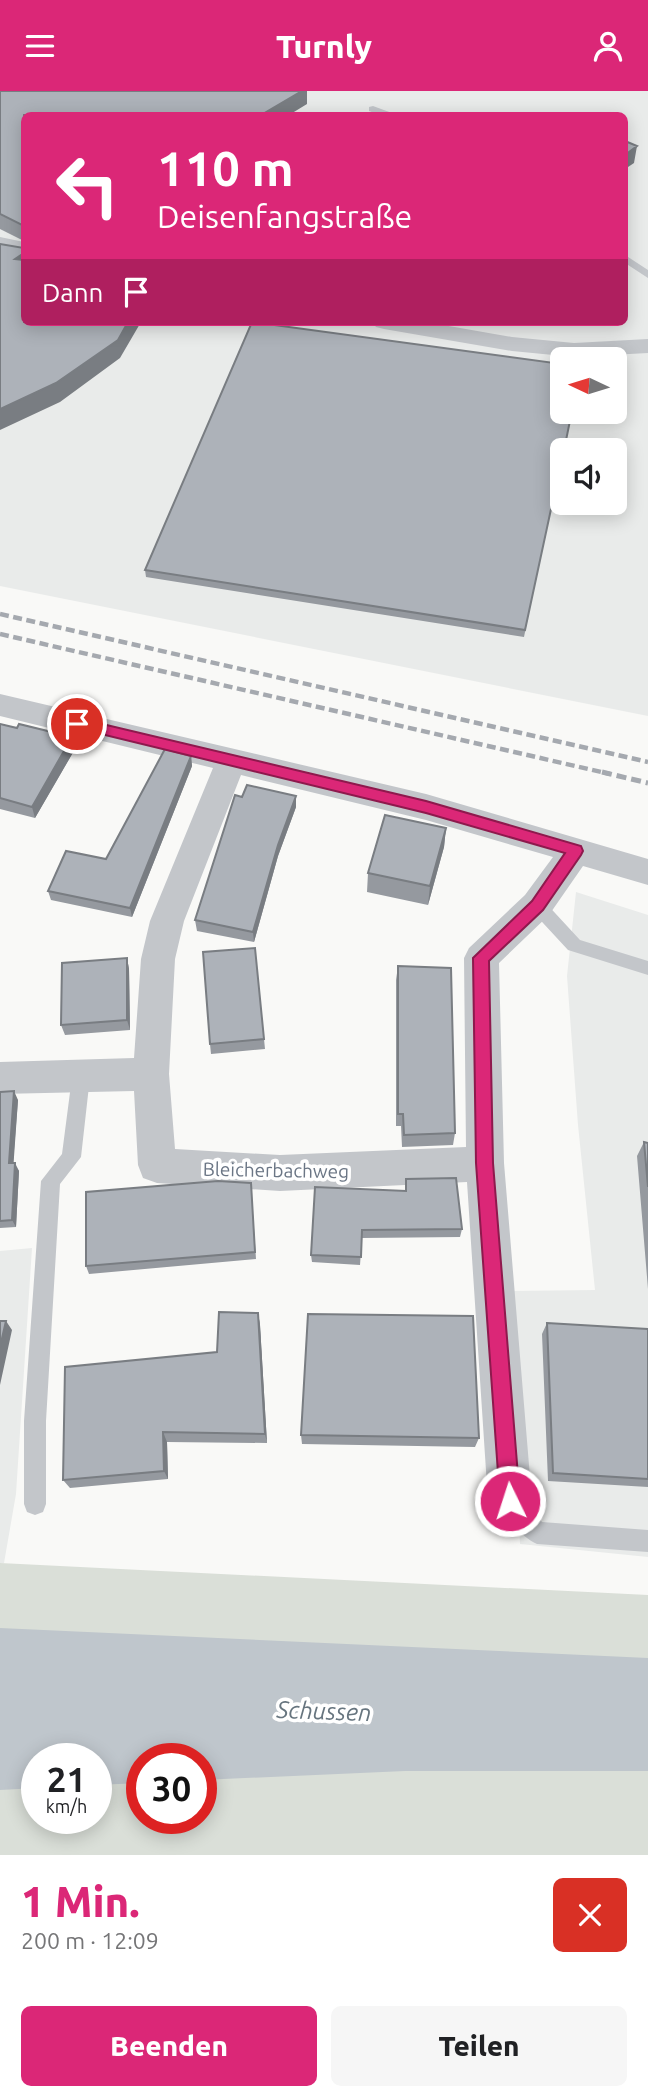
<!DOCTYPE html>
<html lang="de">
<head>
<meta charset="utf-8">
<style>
	body { margin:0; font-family:Ubuntu,sans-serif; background:#f6f6f6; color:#202124; height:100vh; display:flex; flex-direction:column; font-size:26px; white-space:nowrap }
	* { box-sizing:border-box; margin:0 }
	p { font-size:23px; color:#757577 }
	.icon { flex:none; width:38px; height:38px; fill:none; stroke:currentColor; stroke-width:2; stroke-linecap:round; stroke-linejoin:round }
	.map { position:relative; height:1764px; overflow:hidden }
	.panel { display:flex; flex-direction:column; background:#fff; flex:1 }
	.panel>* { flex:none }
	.banner { position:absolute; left:21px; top:21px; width:607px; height:214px; border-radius:10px; box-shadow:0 4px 18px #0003; background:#db2777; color:#fff; overflow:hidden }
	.needle { width:46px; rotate:274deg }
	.controls { position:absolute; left:550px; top:256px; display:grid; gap:14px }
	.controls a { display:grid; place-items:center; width:77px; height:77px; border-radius:10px; background:#fff; box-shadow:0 4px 18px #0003; font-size:35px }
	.speed { position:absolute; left:21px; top:1652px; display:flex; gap:14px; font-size:35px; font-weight:700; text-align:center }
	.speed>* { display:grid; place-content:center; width:91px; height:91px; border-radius:50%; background:#fff; box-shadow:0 4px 18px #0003; line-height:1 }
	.speed small { font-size:18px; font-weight:400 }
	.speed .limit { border:10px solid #d22; background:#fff; color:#111 }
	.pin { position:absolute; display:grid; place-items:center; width:60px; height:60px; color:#fff; margin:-30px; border:4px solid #fff; border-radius:50%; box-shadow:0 2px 7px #0007 }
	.me { position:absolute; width:77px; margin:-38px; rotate:356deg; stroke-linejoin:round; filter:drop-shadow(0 0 5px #0008) }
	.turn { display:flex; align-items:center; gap:24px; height:147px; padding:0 21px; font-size:32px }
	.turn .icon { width:91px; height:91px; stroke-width:2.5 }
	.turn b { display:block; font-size:49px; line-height:60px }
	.then { display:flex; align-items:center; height:66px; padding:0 21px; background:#0003; gap:14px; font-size:26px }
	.round { display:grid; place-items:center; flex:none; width:74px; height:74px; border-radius:10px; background:#f6f6f6 }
	.summary { display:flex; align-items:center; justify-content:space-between; height:119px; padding:0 21px }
	h1 { font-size:42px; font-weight:800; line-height:52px; color:#db2777 }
	.action { display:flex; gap:14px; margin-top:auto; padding:14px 21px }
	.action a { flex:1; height:80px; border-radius:10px; background:#db2777; color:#fff; font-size:28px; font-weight:800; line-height:80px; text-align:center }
	.action a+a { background:#f6f6f6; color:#202124 }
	header { display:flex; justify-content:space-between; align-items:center; height:91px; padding:0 21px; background:#db2777; color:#fff; font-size:32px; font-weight:800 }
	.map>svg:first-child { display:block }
	.built { fill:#e9ebea; fill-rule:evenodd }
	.green { fill:#dadfd8; fill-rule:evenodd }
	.water { fill:#bfc6cc }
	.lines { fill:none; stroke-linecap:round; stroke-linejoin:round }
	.service { fill:#c3c6ca; fill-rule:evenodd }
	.minor { fill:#c3c6ca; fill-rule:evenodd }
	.rail-far1 { stroke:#a5a9af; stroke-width:4.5; stroke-dasharray:9 4.5; stroke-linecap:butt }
	.rail { stroke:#a5a9af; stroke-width:5; stroke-dasharray:10 5; stroke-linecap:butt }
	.wall { fill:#95999f }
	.shaded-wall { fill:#797d82 }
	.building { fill:#adb2b9; stroke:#797d82; stroke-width:2 }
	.route { fill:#db2777; stroke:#8e194d; stroke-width:2 }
	.labels { text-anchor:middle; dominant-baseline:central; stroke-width:7; stroke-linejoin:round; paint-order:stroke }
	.street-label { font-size:19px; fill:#6b7685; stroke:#fff }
	.near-water-label { font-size:24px; font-style:italic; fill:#67757f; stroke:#fff }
</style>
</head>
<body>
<header><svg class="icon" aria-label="menu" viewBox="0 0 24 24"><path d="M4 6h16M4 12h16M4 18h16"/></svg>Turnly<svg class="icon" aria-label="person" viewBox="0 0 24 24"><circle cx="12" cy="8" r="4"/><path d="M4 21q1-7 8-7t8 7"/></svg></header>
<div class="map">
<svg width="648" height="1764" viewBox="0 0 648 1764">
	<rect width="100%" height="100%" fill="#f9f9f7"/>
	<path class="built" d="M0 0H648V625L0 495ZM24 24H625V231H24ZM562 268H614V320H562ZM562 359H614V411H562Z
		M576 801 648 824V1466L520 1453 509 1200 595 1199 578 1034 567 885Z
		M32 1157 16 1403 4 1472H0V1160Z"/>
	<path class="green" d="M0 1472 648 1504V1764H0ZM37 1668H96V1727H37ZM142 1668H201V1727H142Z"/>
	<path class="water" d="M0 1537 648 1567V1680H405L201 1689V1668H142V1692L96 1694V1668H37V1697L0 1699Z"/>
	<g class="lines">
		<path class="service" d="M373 15 392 22 393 24H380L369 20V16Z
			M625 164 648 179V187L625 172Z
			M537 807 543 809 580 849 648 870V884L568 859 531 819 529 814 531 809Z
			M81 978 88 980 90 986 81 1066 60 1093 46 1330V1413L43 1421 35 1424 27 1421 24 1413V1330L41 1090 62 1063 72 986 74 980Z
			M510 1399 518 1402 542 1431 648 1439V1461L537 1453C522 1447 505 1425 499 1410L502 1402Z"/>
		<path class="minor" d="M0 146 24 151V165L0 160Z
			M372 231H426L512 246 574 252 648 248V262L574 266 512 260 384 238 376 236Z
			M0 603 426 703 648 768V794L583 775 549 824 499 872 504 1072 532 1410 526 1426 510 1432 494 1426 488 1410 467 1091 280 1100 157 1092 143 1087 138 1074 134 1000 0 1003V971L134 967 141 868 150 830 213 677 0 625ZM241 684 426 729 553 766 525 804 469 857 464 867 466 1056 280 1064 175 1058 169 983 175 868 184 830Z"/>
		<path class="rail-far1" d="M0 523 648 671
			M0 543 610 683"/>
		<path class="rail" d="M602 681 648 692"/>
	</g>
	<path class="wall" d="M0 0H307V13L24 24V150L0 138Z
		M562 359 524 546 146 486 145 479Z
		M0 633 75 658 35 727 0 718Z
		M191 665 192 675 132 826 51 809 48 800 106 768Z
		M296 705V716L278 765 254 851 197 840 195 829 242 706Z
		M446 737 444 756 428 814 367 801 368 782Z
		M255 857 265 958 211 963 210 953Z
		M127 867 129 878 130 939 65 944 61 934Z
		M398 875 455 1042 453 1054 402 1056 401 1035H396V889Z
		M0 1001 18 1009 13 1072 19 1080 16 1136 0 1137Z
		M644 1051 648 1052V1198L637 1065Z
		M406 1088 462 1138 460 1146 362 1147 360 1174 312 1171 311 1164 405 1100Z
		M251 1092 256 1168 89 1183 86 1175Z
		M258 1222 260 1234 267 1352 167 1351 168 1388 70 1397 63 1389 217 1261Z
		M547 1232 648 1238V1396L548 1390 542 1243Z
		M301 1344 479 1347 475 1356 302 1353Z"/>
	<path class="shaded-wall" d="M302 0H307V13L289 24H261Z
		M637 55 634 72 625 78V64Z
		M24 162V183L15 168Z
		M128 231H141L120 267 60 311 0 339V318Z
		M72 646 75 658 35 727 32 716Z
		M191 665 192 675 132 826 130 817Z
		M296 705V716L278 765 254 851 253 841 278 754Z
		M446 737 444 756 428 814 430 795Z
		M127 867 129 878 130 939 127 929Z
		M14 1000 18 1009 13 1080 9 1072Z
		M15 1072 19 1080 16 1136 12 1129Z
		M258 1222 260 1234 267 1352 265 1343Z
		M6 1230 12 1239 0 1294V1256Z
		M163 1341 167 1351 168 1388 164 1380Z"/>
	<path class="building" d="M0 0H302L261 24H24V135L0 123Z
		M625 50 637 55 625 64Z
		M0 153 24 157V162L15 168 24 169V231H128L118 249 56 292 0 318Z
		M252 231 562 273V320H572L564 359H562V367L525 539 145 479Z
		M0 633 17 637 19 633 72 646 32 716 0 707Z
		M165 658 191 665 130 817 48 800 66 760 106 768Z
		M247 694 296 705 278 754 253 841 195 829 235 704 242 706Z
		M385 724 446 737 430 795 368 782Z
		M255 857 264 948 210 953 203 861Z
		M127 867V929L61 934 62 872Z
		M398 875 451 877 455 1042 404 1044 403 1023H398Z
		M14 1000 9 1072H15L12 1129 0 1130V1001Z
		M644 1051 648 1052V1096Z
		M456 1087 462 1138 362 1139 361 1166 311 1164 315 1096 406 1100V1088Z
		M218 1090 251 1092 255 1161 86 1175V1101Z
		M219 1221 258 1222 265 1343 163 1341 164 1380 63 1389 65 1276 217 1261Z
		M308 1223 473 1225 479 1347 301 1344Z
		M0 1230H6L0 1256Z
		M547 1232 648 1238V1388L553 1382Z"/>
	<path class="route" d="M77 627 426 710 581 755 583 760 581 764 543 819 489 870 493 1072 520 1410 517 1417 510 1420 503 1417 500 1410 476 1072 473 867 532 810 565 762 426 722 72 636V629Z"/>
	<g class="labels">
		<g class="street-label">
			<text transform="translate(276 1079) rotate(1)">Bleicherbachweg</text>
		</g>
		<g class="near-water-label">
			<text transform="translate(324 1620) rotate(2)">Schussen</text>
		</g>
	</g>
</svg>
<div class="controls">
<a><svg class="needle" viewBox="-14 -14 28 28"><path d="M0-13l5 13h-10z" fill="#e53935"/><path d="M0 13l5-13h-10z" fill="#757577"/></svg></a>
<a><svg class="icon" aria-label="sound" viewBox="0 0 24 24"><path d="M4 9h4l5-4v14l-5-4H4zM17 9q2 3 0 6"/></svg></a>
</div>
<div class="speed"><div>21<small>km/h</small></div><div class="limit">30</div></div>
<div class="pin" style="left:77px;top:633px;background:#d93025"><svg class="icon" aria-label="arrive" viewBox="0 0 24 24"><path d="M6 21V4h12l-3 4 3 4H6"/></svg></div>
<svg class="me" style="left:510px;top:1410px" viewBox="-20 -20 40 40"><circle r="17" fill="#db2777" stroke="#fff" stroke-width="3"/><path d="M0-11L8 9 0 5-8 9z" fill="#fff"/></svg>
<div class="banner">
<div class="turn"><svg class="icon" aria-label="left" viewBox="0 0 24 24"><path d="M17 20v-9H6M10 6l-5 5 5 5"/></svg><div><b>110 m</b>Deisenfangstraße</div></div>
<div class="then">Dann<svg class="icon" aria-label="arrive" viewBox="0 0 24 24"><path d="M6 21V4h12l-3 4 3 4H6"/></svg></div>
</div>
</div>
<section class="panel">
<div class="summary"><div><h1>1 Min.</h1><p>200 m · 12:09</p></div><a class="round" style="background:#d93025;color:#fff"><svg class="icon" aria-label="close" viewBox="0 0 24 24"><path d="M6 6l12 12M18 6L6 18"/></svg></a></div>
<div class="action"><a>Beenden</a><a>Teilen</a></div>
</section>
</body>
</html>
